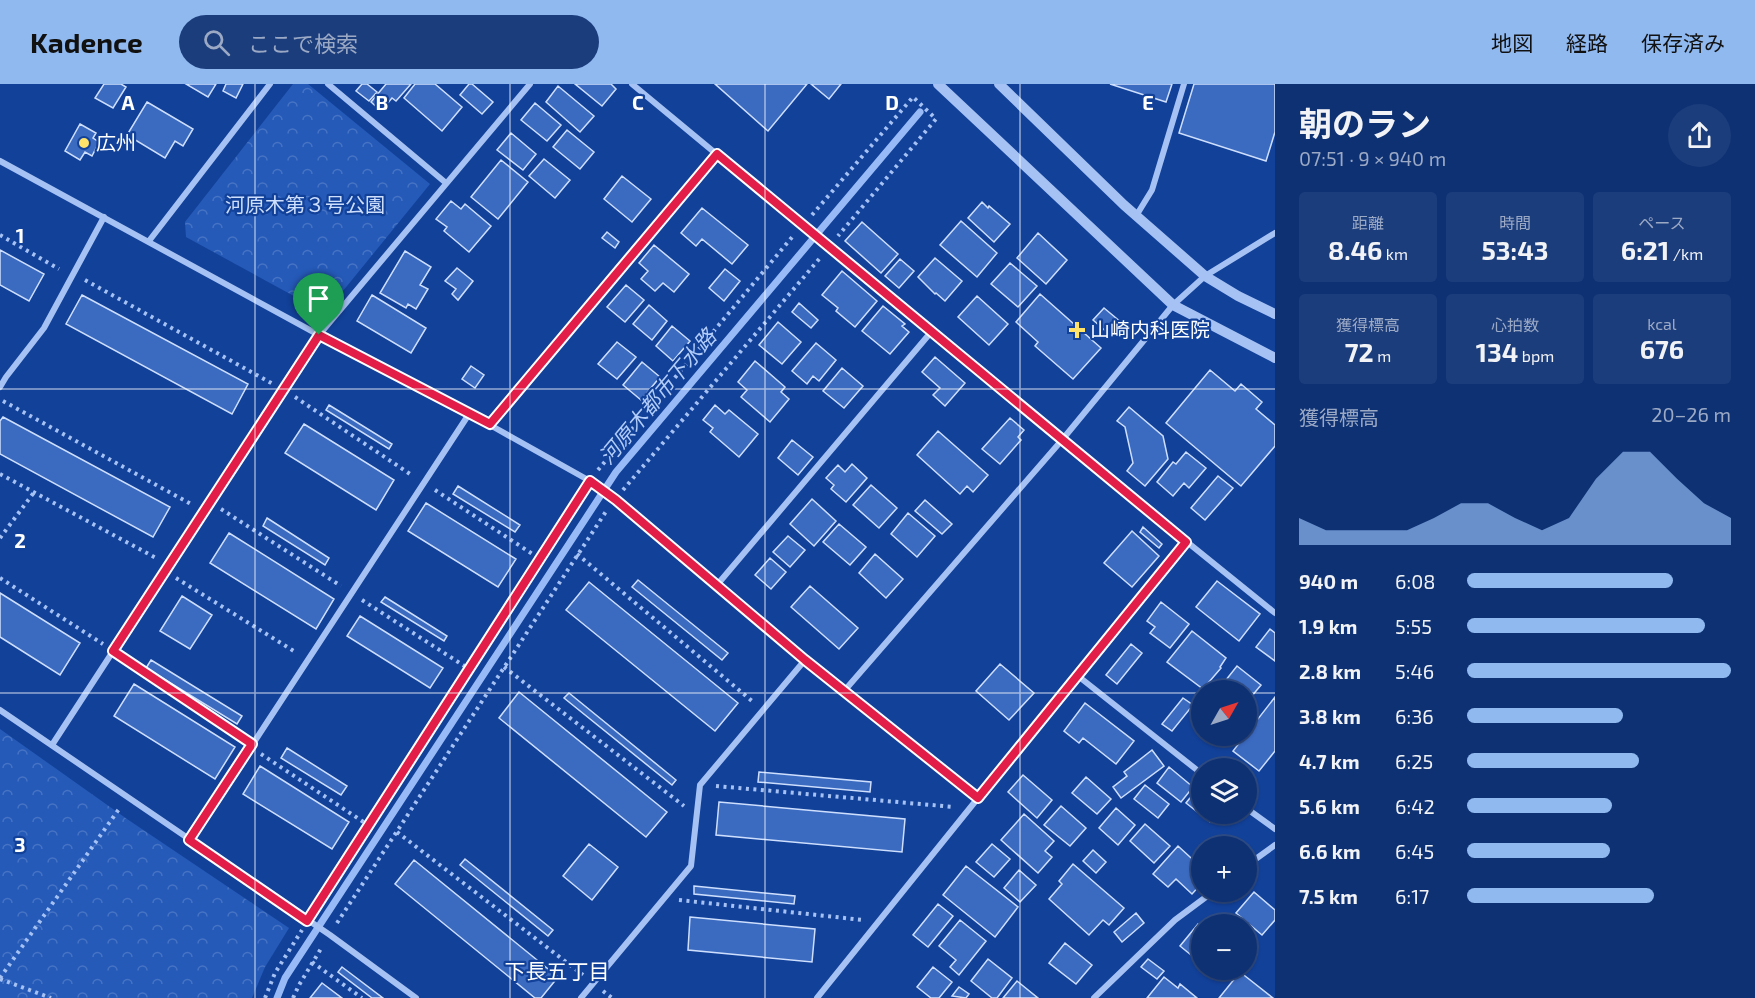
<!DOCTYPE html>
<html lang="ja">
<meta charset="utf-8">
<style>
body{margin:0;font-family:"Exo 2","Noto Sans JP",sans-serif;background:#1c3d7c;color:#f1f3f6;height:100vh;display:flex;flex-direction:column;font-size:22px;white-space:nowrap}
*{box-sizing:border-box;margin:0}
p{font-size:20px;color:#9ba9c5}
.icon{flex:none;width:33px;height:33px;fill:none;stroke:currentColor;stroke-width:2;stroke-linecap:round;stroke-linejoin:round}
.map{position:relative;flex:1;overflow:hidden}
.drawer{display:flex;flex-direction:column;background:#0e3174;width:480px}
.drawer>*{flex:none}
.needle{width:39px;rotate:51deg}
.controls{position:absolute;left:1191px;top:596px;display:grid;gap:12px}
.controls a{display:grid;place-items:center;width:66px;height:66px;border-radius:50%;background:#0e3174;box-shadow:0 2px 4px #0004,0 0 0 2px #2e4c86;font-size:30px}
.pin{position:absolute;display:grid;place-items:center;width:51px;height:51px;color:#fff;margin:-62px -26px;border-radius:50% 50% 50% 0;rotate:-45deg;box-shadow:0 0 6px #0007}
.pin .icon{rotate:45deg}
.round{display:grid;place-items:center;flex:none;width:63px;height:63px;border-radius:32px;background:#1c3d7c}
.summary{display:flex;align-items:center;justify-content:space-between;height:102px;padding:0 24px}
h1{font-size:33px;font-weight:700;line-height:45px}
.metrics{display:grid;grid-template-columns:repeat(3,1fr);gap:9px;height:102px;padding:6px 24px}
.metrics div{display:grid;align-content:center;border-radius:6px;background:#1c3d7c;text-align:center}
.metrics b{font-size:26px;font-weight:700}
.metrics small{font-size:16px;font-weight:400}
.metrics p{font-size:16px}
.chart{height:168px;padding:12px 24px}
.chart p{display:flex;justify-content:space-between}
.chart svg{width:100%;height:108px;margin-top:6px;fill:#90b9f0;opacity:.7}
ul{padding:0 24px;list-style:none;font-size:20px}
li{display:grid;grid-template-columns:96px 72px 1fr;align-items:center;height:45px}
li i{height:15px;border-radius:8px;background:#90b9f0}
header{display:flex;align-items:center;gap:36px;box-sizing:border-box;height:84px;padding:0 30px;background:#90b9f0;color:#111}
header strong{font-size:28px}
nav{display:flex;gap:33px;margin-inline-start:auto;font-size:21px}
.search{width:420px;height:54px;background:#1c3d7c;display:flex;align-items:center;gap:15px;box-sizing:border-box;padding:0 21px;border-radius:33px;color:#9ba9c5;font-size:22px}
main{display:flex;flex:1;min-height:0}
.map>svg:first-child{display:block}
</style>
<header>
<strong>Kadence</strong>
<div class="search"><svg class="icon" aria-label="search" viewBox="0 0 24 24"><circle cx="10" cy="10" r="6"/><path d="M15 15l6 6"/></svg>ここで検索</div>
<nav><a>地図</a><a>経路</a><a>保存済み</a></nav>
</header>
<main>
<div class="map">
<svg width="1275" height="914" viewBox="0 0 1275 914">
<defs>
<pattern id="forest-crowns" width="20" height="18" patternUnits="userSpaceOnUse" patternTransform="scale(1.5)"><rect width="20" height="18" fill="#255ab9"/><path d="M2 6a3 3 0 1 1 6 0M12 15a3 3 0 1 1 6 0" fill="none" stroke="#4673c4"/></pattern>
</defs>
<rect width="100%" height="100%" fill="#12419a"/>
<path fill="url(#forest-crowns)" d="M 293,0 L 308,0 L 430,100 L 325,229 L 186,153 L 185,138 Z
M 0,645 L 127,735 L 289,844 L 265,883 L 252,914 L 0,914 Z"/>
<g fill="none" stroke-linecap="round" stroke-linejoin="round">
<path stroke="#98bbf7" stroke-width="7" d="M 277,914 L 285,894 L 616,388 L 920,28"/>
</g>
<path fill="#3b6ac1" stroke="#cedffd" stroke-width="1.5" d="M 104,0 L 121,0 L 126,3 L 113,24 L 95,14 Z
M 186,0 L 216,0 L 208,13 Z
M 226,0 L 243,0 L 236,14 L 223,7 Z
M 362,0 L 367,0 L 377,8 L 369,17 L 356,7 Z
M 386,0 L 411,0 L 396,17 L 392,14 L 381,27 L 371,18 Z
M 415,0 L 435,0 L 462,23 L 442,47 L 404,14 Z
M 469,0 L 472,0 L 493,18 L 482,30 L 460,11 Z
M 575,0 L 611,0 L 616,5 L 602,22 Z
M 715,0 L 807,0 L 768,47 Z
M 811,0 L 841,0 L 829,15 Z
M 1110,0 L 1172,0 L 1166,18 Z
M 1194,0 L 1275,0 L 1275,48 L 1266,77 L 1179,49 Z
M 558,2 L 594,32 L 580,48 L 546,18 Z
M 147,18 L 193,45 L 183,62 L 175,57 L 165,74 L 127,51 Z
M 535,19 L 561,41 L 547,57 L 521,36 Z
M 80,40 L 96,49 L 93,54 L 99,58 L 92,72 L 85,68 L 80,76 L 65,67 Z
M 567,46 L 594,68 L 580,85 L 553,63 Z
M 511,49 L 536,70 L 523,86 L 497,66 Z
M 544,75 L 570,96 L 555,114 L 529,92 Z
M 501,76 L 528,98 L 498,135 L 471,113 Z
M 622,92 L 651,115 L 632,138 L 604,115 Z
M 451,117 L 461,125 L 465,120 L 491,142 L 469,168 L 444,147 L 447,143 L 436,135 Z
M 982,118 L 988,124 L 989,122 L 1010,140 L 994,158 L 968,134 Z
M 702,124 L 748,161 L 732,180 L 702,155 L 696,162 L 681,149 Z
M 961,137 L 997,169 L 977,193 L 940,161 Z
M 862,138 L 898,170 L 881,189 L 845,157 Z
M 607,148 L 619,158 L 615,164 L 602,154 Z
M 1038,149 L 1067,176 L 1046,200 L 1017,174 Z
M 654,161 L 689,190 L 674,208 L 663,199 L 655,207 L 641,195 L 648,187 L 639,179 Z
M 0,166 L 44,190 L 29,217 L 0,201 Z
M 405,167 L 431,183 L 420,201 L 428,205 L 416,225 L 408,220 L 406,224 L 380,209 Z
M 935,174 L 962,197 L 945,217 L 936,209 L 935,210 L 918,193 Z
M 900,175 L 914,187 L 899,204 L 885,192 Z
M 1010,179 L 1037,202 L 1018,223 L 991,200 Z
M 457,184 L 473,197 L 458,216 L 452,210 L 456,205 L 445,197 Z
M 725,185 L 740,197 L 724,217 L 709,204 Z
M 842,187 L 877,217 L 855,243 L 836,227 L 838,224 L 822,211 Z
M 626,201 L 644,216 L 625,238 L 607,223 Z
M 1040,210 L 1101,264 L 1073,295 L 1035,262 L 1038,258 L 1016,238 Z
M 82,211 L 248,300 L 232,330 L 66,240 Z
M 372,211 L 426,244 L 411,269 L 357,237 Z
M 977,212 L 1008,240 L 989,261 L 958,233 Z
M 799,219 L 818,236 L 811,244 L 792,228 Z
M 649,221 L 667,237 L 652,256 L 633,240 Z
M 883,222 L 905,240 L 902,242 L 909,248 L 890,270 L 862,247 Z
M 1104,224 L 1122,239 L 1110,251 L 1093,236 Z
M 778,238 L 801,258 L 782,280 L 759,261 Z
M 672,242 L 690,257 L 673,277 L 656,262 Z
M 617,258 L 636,273 L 617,295 L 598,280 Z
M 816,259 L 836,276 L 819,297 L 813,292 L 807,300 L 792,287 Z
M 935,273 L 965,299 L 945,322 L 933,311 L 940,304 L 922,288 Z
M 755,277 L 785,303 L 781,308 L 789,315 L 770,338 L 741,313 L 747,306 L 738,298 Z
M 642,278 L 660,293 L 641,316 L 623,301 Z
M 471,282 L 484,291 L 475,304 L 462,295 Z
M 842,284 L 863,302 L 844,324 L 823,307 Z
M 1210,286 L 1235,307 L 1241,300 L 1262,318 L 1256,325 L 1275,341 L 1275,362 L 1241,402 L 1166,339 Z
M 329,321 L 392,360 L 389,365 L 326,326 Z
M 715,321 L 725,330 L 729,326 L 758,350 L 739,373 L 710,348 L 713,344 L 703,336 Z
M 1129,323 L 1163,352 L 1168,375 L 1145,402 L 1127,387 L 1133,379 L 1125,343 L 1117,337 Z
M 3,333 L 170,423 L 153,453 L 0,370 L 0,337 Z
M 1010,334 L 1024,346 L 1018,353 L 1021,356 L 1000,380 L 982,365 Z
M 304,340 L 394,396 L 376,426 L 285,369 Z
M 938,347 L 988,391 L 973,408 L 967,402 L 960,410 L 917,371 Z
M 792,356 L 813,373 L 798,391 L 778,374 Z
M 1186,368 L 1206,384 L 1189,404 L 1184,399 L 1173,412 L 1157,398 L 1173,378 L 1176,380 Z
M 852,380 L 867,394 L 846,418 L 831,405 L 834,401 L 826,394 L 838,381 L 845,388 Z
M 1218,392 L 1233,404 L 1205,436 L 1191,424 Z
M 871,401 L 897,424 L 879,444 L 853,421 Z
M 458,402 L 520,441 L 515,448 L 453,410 Z
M 812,415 L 836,437 L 814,462 L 790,440 Z
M 925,416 L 952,440 L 942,450 L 915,427 Z
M 426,419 L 516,475 L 498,503 L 408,447 Z
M 908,429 L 935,452 L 917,473 L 891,450 Z
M 267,434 L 329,474 L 325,481 L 263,442 Z
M 839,440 L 866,463 L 850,481 L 823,458 Z
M 1143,443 L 1162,460 L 1159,464 L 1140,448 Z
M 1132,447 L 1159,472 L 1132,503 L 1104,479 Z
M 229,449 L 334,515 L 316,545 L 210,479 Z
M 788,452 L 805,466 L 790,483 L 773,468 Z
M 875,470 L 903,495 L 886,514 L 859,489 Z
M 770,474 L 786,488 L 771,505 L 755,491 Z
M 638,496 L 728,569 L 722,576 L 632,503 Z
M 1217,497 L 1260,530 L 1239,557 L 1196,523 Z
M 589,498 L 738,619 L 715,647 L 566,526 Z
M 810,502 L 858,544 L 839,565 L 791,523 Z
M 0,509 L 80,559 L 60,591 L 0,553 Z
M 182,512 L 212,531 L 190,565 L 160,547 Z
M 385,513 L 447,552 L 444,557 L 381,518 Z
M 1161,518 L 1189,540 L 1170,564 L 1150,549 L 1155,543 L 1147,537 Z
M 360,532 L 443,584 L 430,604 L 347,552 Z
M 1270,545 L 1275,549 L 1275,577 L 1256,563 Z
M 1192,547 L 1226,574 L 1220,583 L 1221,584 L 1203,605 L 1167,578 Z
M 1131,560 L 1142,569 L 1117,600 L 1106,591 Z
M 151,576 L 242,632 L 237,640 L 146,584 Z
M 1000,580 L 1034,609 L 1009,636 L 976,607 Z
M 1237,582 L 1261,601 L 1246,619 L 1246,606 L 1218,606 Z
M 134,600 L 235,663 L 215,695 L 114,632 Z
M 519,608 L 667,728 L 646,753 L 499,634 Z
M 569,609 L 676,696 L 672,701 L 564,614 Z
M 1275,613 L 1275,667 L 1259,687 L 1233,667 Z
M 1183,614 L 1193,621 L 1172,647 L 1162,640 Z
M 1085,619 L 1134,657 L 1116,680 L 1083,654 L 1079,659 L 1064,647 Z
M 287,664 L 347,702 L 341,711 L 281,674 Z
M 1152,666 L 1164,682 L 1121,714 L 1113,703 L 1127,692 L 1124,688 Z
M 260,682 L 349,738 L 332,765 L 243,710 Z
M 1169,683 L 1193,703 L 1181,718 L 1157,699 Z
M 759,688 L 871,698 L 870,708 L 758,698 Z
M 1023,691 L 1052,716 L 1037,734 L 1008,708 Z
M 1086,693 L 1111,715 L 1097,730 L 1072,709 Z
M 1145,701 L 1169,720 L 1158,734 L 1134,715 Z
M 1198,704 L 1202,707 L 1202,729 L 1217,729 L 1210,738 L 1186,719 Z
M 719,718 L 905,735 L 902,768 L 716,751 Z
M 1061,722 L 1086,744 L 1070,762 L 1044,741 Z
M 1116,724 L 1135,741 L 1118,761 L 1099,744 Z
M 1024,730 L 1054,757 L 1045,767 L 1052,773 L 1038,789 L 1001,756 Z
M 1145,740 L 1170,762 L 1154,779 L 1130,757 Z
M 589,760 L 618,783 L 592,816 L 563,792 Z
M 992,760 L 1010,775 L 994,793 L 976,778 Z
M 1178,762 L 1202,784 L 1202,799 L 1192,810 L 1176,795 L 1168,803 L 1153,790 Z
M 1093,766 L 1106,778 L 1096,789 L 1083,777 Z
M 465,775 L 553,846 L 548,852 L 460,781 Z
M 414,776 L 558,893 L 541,914 L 535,914 L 395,800 Z
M 1073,780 L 1124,824 L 1109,841 L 1103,836 L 1089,851 L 1049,815 L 1062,800 L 1059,797 Z
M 966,782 L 1018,823 L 995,853 L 943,811 Z
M 1019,786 L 1036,801 L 1020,818 L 1004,804 Z
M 694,802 L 795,812 L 794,820 L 694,810 Z
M 1254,808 L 1275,826 L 1275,836 L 1262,851 L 1236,829 Z
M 938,820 L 953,832 L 928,863 L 913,851 Z
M 1136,829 L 1144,839 L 1122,858 L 1114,848 Z
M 690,833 L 815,845 L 812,878 L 688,866 Z
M 960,836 L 986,857 L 959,891 L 950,883 L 956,876 L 939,862 Z
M 1198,840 L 1202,843 L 1202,868 L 1196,875 L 1180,862 Z
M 1065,859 L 1092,881 L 1076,900 L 1049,879 Z
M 988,875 L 1012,894 L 997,914 L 992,914 L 971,897 Z
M 1148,875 L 1164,887 L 1157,895 L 1141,883 Z
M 342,883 L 383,914 L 372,914 L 338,888 Z
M 933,883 L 952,898 L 939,914 L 931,914 L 917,903 Z
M 1214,885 L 1236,885 L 1227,895 Z
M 1240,888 L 1273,914 L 1219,914 Z
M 1164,893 L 1178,904 L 1180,900 L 1197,914 L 1147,914 Z
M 1017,897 L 1038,914 L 1003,914 Z
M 322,899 L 342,914 L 310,914 Z
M 959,903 L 969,910 L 966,914 L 952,912 Z"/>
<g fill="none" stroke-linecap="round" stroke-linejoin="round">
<path stroke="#a6c2f4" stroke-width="4" stroke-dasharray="3 4.5" stroke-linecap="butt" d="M 812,131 L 913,13 L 936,35 L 838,152
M 0,151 L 59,185
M 85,196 L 273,300
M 295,313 L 413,392
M 3,317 L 191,420
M 598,386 L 793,152
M 0,390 L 158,475
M 435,406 L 540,475
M 623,406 L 820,174
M 221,425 L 341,502
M 0,454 L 35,407
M 577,470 L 752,617
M 0,494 L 103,560
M 176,494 L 297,569
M 362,516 L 469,585
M 123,575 L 242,653
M 504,583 L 684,722
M 261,670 L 368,741
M 716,702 L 954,723
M 397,748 L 583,891
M 679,816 L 863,836
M 315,824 L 582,409
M 337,839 L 607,426
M 312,878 L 362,914
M 0,894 L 119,725
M 0,895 L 51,914
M 603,907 L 612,914
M 265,914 L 275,889 L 302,846
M 293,914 L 299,901 L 322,863"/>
<path stroke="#a6c2f4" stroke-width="6" d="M 328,0 L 446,99
M 632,0 L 1072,365 L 1275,529
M 0,77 L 319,251 L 490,341 L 590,397 L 616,416 L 805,576 L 978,714 L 817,914
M 1136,132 L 1152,106 L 1184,0
M 149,157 L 270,0
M 0,303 L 6,293 L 44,244 L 104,133
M 490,341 L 717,70
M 717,501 L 932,247
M 1078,592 L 1202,690
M 845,606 L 1062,356 L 1173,221 L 1205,192 L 1275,149
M 0,626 L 330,851 L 416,914
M 52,661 L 319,251 L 530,0
M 978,714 L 1186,458
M 1246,724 L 1275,745
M 190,756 L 469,330
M 1246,782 L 1275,761
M 581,914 L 691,782 L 700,701 L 805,576
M 1094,914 L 1175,836 L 1214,807"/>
<path stroke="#a6c2f4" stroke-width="10" d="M 938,0 L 1173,221 L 1275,274
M 999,0 L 1124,121 L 1205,192 L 1238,212 L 1275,230"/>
</g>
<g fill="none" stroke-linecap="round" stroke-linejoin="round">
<g stroke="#fff" stroke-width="12">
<path id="route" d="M 717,70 L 1186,458 L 978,714 L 805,576 L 616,416 L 590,397 L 307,837 L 189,756 L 252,660 L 113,567 L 319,251 L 490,340 Z"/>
</g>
<use href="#route" stroke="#e11d48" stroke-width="8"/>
</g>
<path fill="none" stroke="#fff" stroke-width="1.5" stroke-opacity="0.55" d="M 255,0 L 255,914M 510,0 L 510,914M 765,0 L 765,914M 1020,0 L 1020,914M 0,305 L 1275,305M 0,609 L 1202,609M 1246,609 L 1275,609"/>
<g fill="#ffe269" stroke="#12419a" stroke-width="2">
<circle cx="84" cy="59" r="6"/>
<path d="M1074 237h6v6h6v6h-6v6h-6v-6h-6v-6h6z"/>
</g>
<g text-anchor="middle" stroke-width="4.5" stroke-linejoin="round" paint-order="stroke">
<g font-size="20" fill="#fff" stroke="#12419a" text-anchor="start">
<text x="96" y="66">広州</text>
<text x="1090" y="253">山崎内科医院</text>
</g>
<g font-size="20" fill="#cedffd" stroke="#12419a">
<text x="305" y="128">河原木第３号公園</text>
</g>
<g font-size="21" font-style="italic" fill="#b2cdfa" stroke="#12419a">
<text transform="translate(658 313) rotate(-50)" y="7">河原木都市下水路</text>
</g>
<g font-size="21" fill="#fff" stroke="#12419a">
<text x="557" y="895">下長五丁目</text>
</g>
</g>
<g font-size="20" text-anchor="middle" font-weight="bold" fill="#fff" stroke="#12419a" stroke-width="4.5" stroke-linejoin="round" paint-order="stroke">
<text x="128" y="26">A</text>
<text x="382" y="26">B</text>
<text x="638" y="26">C</text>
<text x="892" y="26">D</text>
<text x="1148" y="26">E</text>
<text x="20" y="159">1</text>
<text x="20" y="464">2</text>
<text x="20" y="768">3</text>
</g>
</svg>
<div class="controls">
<a><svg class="needle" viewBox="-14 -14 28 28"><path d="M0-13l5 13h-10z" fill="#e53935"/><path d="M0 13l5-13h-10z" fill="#9ba9c5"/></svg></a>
<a><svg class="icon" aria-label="layers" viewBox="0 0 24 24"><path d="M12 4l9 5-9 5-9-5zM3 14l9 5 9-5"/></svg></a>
<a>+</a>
<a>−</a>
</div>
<div class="pin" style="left:319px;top:251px;background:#1e9e55"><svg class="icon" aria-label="arrive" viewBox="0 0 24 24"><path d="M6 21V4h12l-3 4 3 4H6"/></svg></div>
</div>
<section class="drawer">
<div class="summary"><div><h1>朝のラン</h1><p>07:51 · 9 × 940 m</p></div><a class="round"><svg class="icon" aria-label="share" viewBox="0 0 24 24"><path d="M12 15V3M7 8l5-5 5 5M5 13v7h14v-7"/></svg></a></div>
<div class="metrics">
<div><p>距離</p><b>8.46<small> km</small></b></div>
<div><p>時間</p><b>53:43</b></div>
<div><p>ペース</p><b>6:21<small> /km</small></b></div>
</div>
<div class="metrics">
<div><p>獲得標高</p><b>72<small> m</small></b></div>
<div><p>心拍数</p><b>134<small> bpm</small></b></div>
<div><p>kcal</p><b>676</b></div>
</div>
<div class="chart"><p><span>獲得標高</span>20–26 m</p>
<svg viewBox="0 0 160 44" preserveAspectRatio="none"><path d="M0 44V33L10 38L20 38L30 38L40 38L50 33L60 27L70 27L80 33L90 38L100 33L110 17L120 6L130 6L140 17L150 27L160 33V44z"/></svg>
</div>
<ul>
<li><b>940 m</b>6:08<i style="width:78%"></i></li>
<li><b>1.9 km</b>5:55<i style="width:90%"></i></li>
<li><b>2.8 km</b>5:46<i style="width:100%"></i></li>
<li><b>3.8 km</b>6:36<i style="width:59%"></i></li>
<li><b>4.7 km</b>6:25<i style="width:65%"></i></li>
<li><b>5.6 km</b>6:42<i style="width:55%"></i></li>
<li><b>6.6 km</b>6:45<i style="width:54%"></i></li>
<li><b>7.5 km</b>6:17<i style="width:71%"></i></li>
</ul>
</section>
</main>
